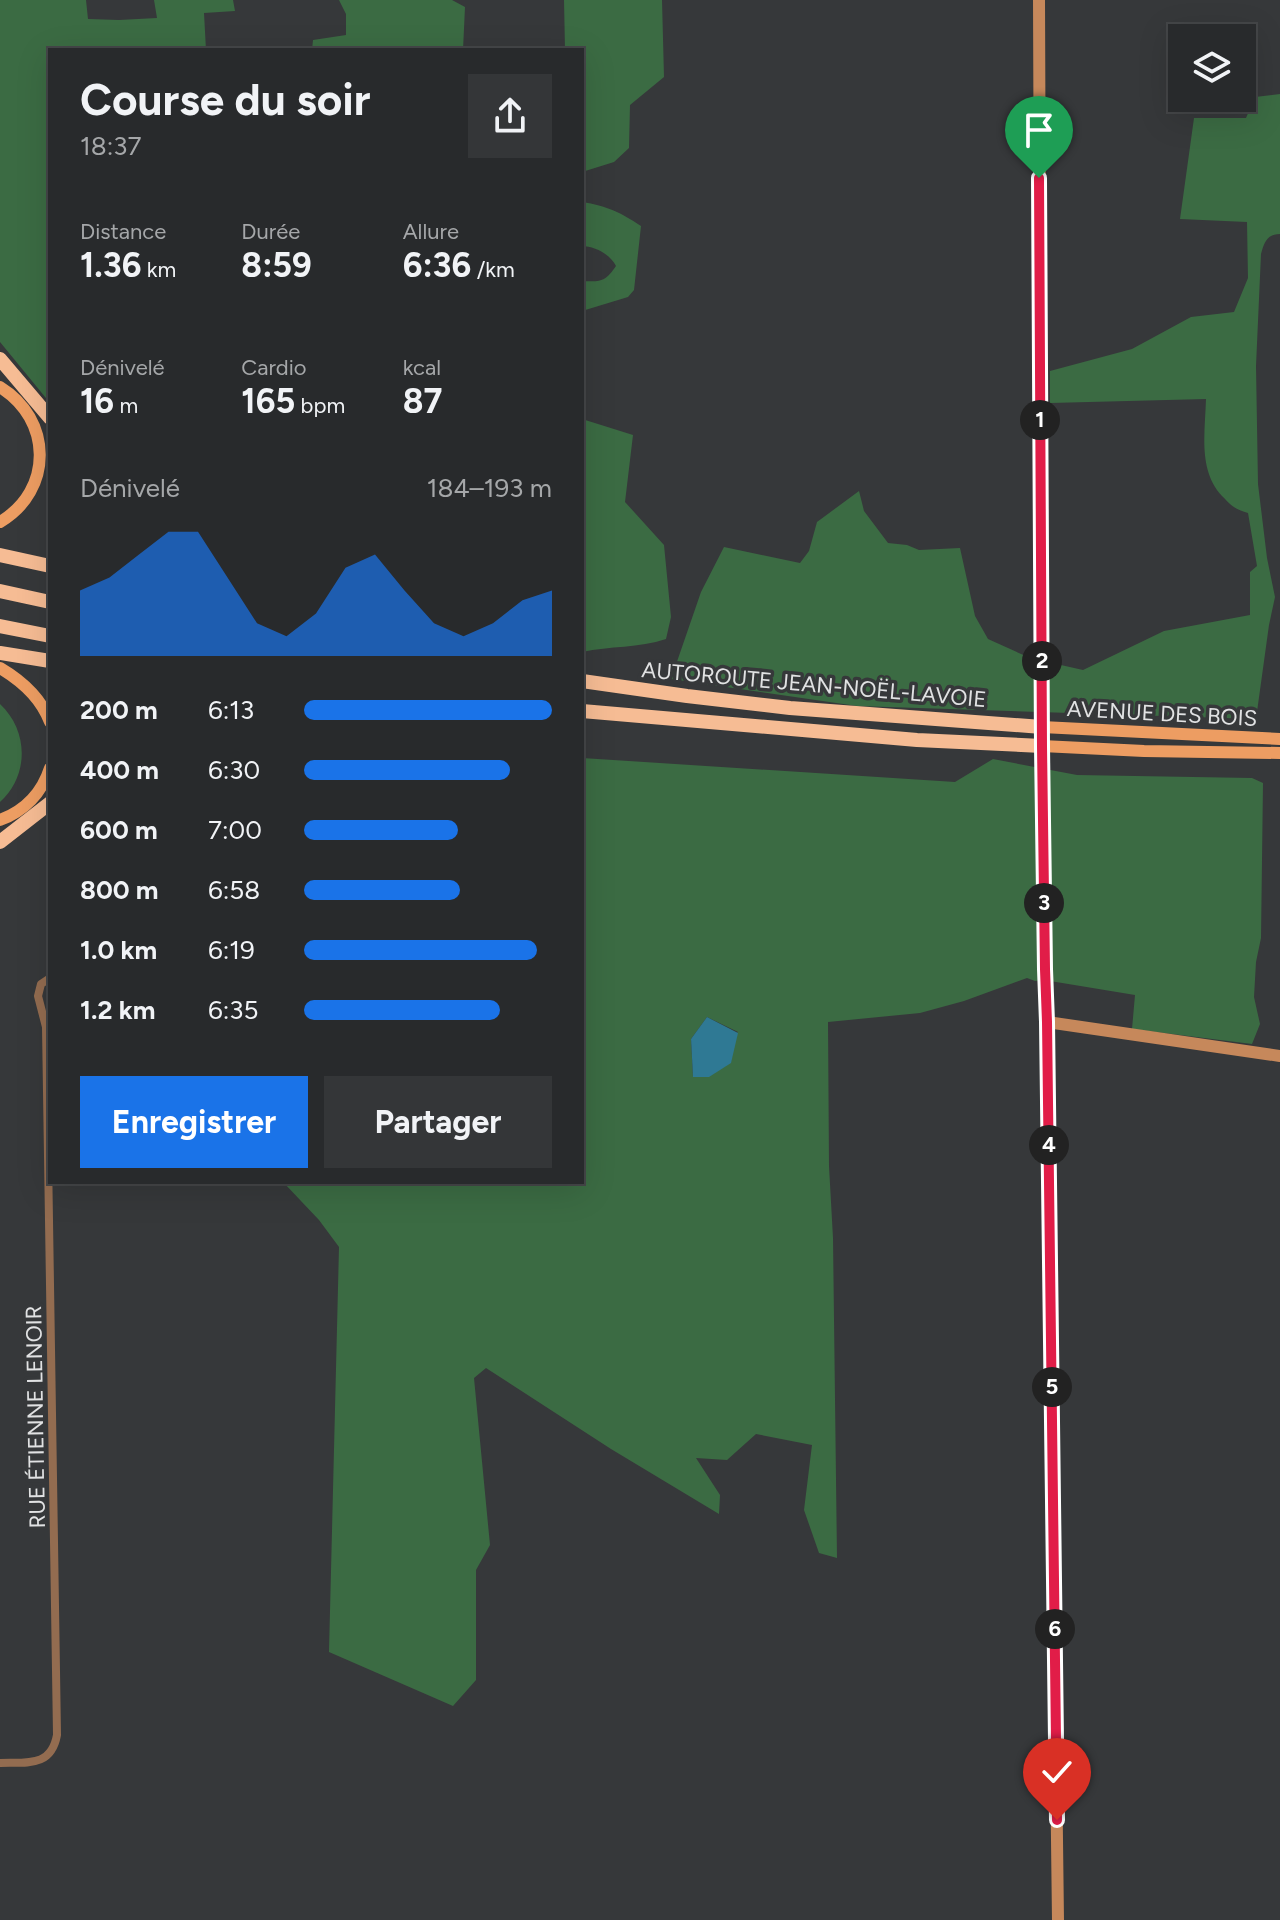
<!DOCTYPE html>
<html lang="fr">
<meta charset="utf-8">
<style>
body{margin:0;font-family:Figtree,sans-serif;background:#343638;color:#f1f3f6;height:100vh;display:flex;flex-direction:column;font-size:30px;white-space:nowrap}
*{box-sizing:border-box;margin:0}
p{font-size:26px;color:#a5a7a9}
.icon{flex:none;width:44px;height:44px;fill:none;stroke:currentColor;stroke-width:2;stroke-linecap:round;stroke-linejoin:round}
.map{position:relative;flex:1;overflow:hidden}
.panel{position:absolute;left:48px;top:48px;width:536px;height:1136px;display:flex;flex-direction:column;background:#282a2c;border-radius:0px;box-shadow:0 8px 32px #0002,0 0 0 2px #444648}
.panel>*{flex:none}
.controls{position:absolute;left:1168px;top:24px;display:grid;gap:16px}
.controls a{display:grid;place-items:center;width:88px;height:88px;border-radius:0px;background:#282a2c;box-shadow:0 8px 32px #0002,0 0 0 2px #444648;font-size:40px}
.pin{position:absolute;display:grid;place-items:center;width:68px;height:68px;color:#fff;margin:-82px -34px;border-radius:50% 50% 50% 0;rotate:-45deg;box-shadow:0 0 8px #0007}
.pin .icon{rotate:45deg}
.km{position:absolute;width:40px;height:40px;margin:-20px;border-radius:50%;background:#222;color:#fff;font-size:22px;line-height:40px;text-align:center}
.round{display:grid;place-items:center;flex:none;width:84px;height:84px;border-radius:0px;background:#343638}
.summary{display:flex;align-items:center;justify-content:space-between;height:136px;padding:0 32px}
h1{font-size:44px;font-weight:700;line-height:60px}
.figures{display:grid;grid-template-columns:repeat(3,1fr);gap:12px;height:136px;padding:8px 32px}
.figures div{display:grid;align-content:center}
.figures b{font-size:34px;font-weight:700}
.figures small{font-size:22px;font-weight:400}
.figures p{font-size:22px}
.chart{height:224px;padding:16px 32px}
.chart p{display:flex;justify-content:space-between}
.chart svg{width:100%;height:144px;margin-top:8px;fill:#1a73e8;opacity:.7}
.primary-button{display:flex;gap:16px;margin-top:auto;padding:16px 32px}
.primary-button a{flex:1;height:92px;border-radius:0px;background:#1a73e8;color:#fff;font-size:32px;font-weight:700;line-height:92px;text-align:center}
.primary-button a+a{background:#343638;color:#f1f3f6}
ul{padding:0 32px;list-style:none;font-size:26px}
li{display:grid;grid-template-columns:128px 96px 1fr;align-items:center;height:60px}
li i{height:20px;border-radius:10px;background:#1a73e8}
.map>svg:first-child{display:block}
</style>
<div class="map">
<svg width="1280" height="1920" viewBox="0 0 1280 1920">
<rect width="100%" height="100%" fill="#36383a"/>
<path fill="#3b6b43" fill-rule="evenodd" d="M 0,0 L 86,0 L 88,19 L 119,20 L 157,18 L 154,0 L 233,0 L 235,11 L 204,13 L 206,50 L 50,50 L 50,403 L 0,342 Z
M 339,0 L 452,0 L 465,7 L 463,50 L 312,50 L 313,40 L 346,35 L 346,14 Z
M 564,0 L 662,0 L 664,77 L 630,105 L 629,148 L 614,162 L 582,172 L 582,50 L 565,50 Z
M 1280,94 L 1280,234 C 1267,234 1264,243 1261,254 L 1256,366 L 1258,484 L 1267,558 L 1275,597 L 1269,625 L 1256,719 L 857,706 L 671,679 L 701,592 L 724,547 L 800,563 L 809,551 L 817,522 L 859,491 L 864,511 L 888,543 L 907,545 L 919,550 L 960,548 L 975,616 L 988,639 L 1030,658 L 1083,670 L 1164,631 L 1250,615 L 1250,572 L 1257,566 L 1248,513 C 1234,509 1232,506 1222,496 C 1198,470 1205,433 1206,399 L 1050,403 L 1050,371 L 1132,349 L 1191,317 L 1234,312 L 1248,278 L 1247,222 L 1180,219 L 1194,118 L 1246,118 L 1255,97 Z
M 582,202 C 607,206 620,212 641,226 L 634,290 L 628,297 L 582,311 L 582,281 C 601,282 605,282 616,266 C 610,254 594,246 582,246 Z
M 582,419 L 633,435 L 625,502 L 664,545 L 671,617 L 666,639 C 639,648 610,646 582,652 Z
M 0,704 C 29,731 29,776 0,802 Z
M 582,758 L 955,782 L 993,759 L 1077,775 L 1252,778 L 1263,783 L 1261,938 L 1256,962 L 1254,997 L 1260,1024 L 1252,1044 L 1132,1029 L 1135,995 L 1044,980 L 1035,981 L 1027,978 L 964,1001 L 920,1013 L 828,1022 L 829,1166 L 833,1238 L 837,1558 L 819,1553 L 804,1510 L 812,1445 L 756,1434 L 727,1460 L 696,1458 L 720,1495 L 719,1514 L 611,1449 L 486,1368 L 474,1378 L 490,1545 L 476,1570 L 476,1680 L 453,1706 L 329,1652 L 339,1247 L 319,1220 L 283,1182 L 582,1182 ZM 707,1017 L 738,1032 L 693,1077 L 691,1039 Z"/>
<path fill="#2f7994" d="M 707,1017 L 738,1033 L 731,1063 L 709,1077 L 693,1077 L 691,1039 Z"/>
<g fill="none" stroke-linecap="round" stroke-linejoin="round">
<path stroke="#936c50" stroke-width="8" d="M 0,1763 C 26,1762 51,1768 57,1735 L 46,1027 L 38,996 L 41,984 L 50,978"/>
<path stroke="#c6885b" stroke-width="12" d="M 1039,0 L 1042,746 L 1045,969 L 1047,1034 L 1058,1920
M 1047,1022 L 1280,1056"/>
<path stroke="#ed9d62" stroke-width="12" d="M 0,387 C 52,419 54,490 0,522
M 0,668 C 22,681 41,698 50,722
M 1042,727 L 1280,739
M 1042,746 L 1144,751 L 1280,753
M 0,820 C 24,811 42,793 50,768"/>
<path stroke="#f6bc94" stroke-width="14" d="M 0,359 L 50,418
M 0,555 L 50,566
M 0,591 L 50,602
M 0,626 L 50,636
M 0,653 L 50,661
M 582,681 L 687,696 L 790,708 L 1042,727
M 582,711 L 917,740 L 1042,746
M 0,842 L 50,803"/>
</g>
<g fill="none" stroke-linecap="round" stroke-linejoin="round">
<g stroke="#fff" stroke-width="16">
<path id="route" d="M 1039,178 L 1042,746 L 1045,969 L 1047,1022 L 1057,1820"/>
</g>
<use href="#route" stroke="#e11d48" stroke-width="10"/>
</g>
<g text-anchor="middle" stroke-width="7" stroke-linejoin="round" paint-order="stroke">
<g font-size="22" fill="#e1e2e3" stroke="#36383a">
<text transform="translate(814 684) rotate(5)" y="8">AUTOROUTE JEAN-NOËL-LAVOIE</text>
<text transform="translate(1162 713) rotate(3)" y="8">AVENUE DES BOIS</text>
<text transform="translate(35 1417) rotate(-91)" y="8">RUE ÉTIENNE LENOIR</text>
</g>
</g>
</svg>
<div class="controls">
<a><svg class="icon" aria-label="layers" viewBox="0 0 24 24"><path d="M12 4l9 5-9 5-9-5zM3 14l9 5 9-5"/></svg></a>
</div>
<div class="pin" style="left:1039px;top:178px;background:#1e9e55"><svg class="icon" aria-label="arrive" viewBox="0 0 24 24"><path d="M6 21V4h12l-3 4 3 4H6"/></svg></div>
<div class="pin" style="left:1057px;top:1820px;background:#d93025"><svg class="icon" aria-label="check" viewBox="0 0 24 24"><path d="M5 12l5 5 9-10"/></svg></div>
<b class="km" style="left:1040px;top:420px">1</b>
<b class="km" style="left:1042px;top:661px">2</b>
<b class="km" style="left:1044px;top:903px">3</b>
<b class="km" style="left:1049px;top:1145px">4</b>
<b class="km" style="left:1052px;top:1387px">5</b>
<b class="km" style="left:1055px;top:1629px">6</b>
<section class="panel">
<div class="summary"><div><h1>Course du soir</h1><p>18:37</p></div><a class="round"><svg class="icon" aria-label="share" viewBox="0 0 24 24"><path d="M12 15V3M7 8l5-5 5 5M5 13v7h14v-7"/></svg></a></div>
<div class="figures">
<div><p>Distance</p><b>1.36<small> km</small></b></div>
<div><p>Durée</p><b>8:59</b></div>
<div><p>Allure</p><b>6:36<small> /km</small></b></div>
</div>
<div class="figures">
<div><p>Dénivelé</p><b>16<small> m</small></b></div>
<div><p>Cardio</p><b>165<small> bpm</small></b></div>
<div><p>kcal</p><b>87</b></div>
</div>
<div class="chart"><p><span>Dénivelé</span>184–193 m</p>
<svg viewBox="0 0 160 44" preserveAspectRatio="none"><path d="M0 44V24L10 20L20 13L30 6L40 6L50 20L60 34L70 38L80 31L90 17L100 13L110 24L120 34L130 38L140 34L150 27L160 24V44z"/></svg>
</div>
<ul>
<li><b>200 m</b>6:13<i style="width:100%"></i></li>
<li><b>400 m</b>6:30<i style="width:83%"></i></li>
<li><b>600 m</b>7:00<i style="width:62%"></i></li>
<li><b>800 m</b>6:58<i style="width:63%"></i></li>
<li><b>1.0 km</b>6:19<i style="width:94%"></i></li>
<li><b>1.2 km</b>6:35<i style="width:79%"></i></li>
</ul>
<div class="primary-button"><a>Enregistrer</a><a>Partager</a></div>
</section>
</div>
